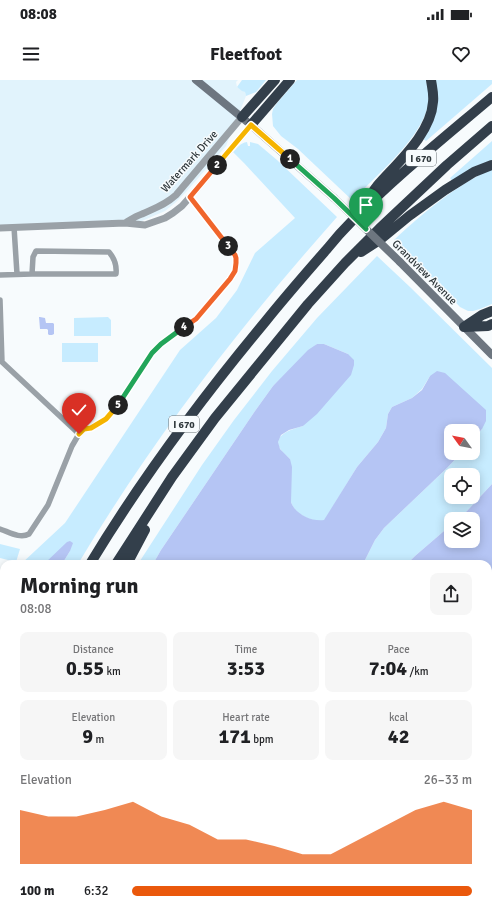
<!DOCTYPE html>
<meta charset="utf-8">
<style>
body{margin:0;font-family:Signika,sans-serif;background:#f6f6f6;color:#202124;height:100vh;display:flex;flex-direction:column;font-size:15px;white-space:nowrap}
*{box-sizing:border-box;margin:0}
p{font-size:13px;color:#757577}
.icon{flex:none;width:22px;height:22px;fill:none;stroke:currentColor;stroke-width:2;stroke-linecap:round;stroke-linejoin:round}
.map{position:relative;flex:1;overflow:hidden}
.details{position:absolute;left:0px;top:480px;width:492px;height:354px;display:flex;flex-direction:column;background:#fff;border-radius:12px 12px 0 0;box-shadow:0 2px 10px #0003}
.details>*{flex:none}
.needle{width:26px;rotate:303deg}
.buttons{position:absolute;left:444px;top:344px;display:grid;gap:8px}
.buttons a{display:grid;place-items:center;width:36px;height:36px;border-radius:8px;background:#fff;box-shadow:0 2px 10px #0003;font-size:20px}
.pin{position:absolute;display:grid;place-items:center;width:34px;height:34px;color:#fff;margin:-41px -17px;border-radius:50% 50% 50% 0;rotate:-45deg;box-shadow:0 0 4px #0007}
.pin .icon{rotate:45deg}
.km{position:absolute;width:20px;height:20px;margin:-10px;border-radius:50%;background:#222;color:#fff;font-size:11px;line-height:20px;text-align:center}
.round{display:grid;place-items:center;flex:none;width:42px;height:42px;border-radius:8px;background:#f6f6f6}
.head{display:flex;align-items:center;justify-content:space-between;height:68px;padding:0 20px}
h1{font-size:22px;font-weight:800;line-height:30px}
.figures{display:grid;grid-template-columns:repeat(3,1fr);gap:6px;height:68px;padding:4px 20px}
.figures div{display:grid;align-content:center;border-radius:8px;background:#f6f6f6;text-align:center}
.figures b{font-size:20px;font-weight:800}
.figures small{font-size:11px;font-weight:400}
.figures p{font-size:11px}
.chart{height:112px;padding:8px 20px}
.chart p{display:flex;justify-content:space-between}
.chart svg{width:100%;height:72px;margin-top:4px;fill:#ea580c;opacity:.7}
ul{padding:0 20px;list-style:none;font-size:13px}
li{display:grid;grid-template-columns:64px 48px 1fr;align-items:center;height:30px}
li i{height:10px;border-radius:5px;background:#ea580c}
.status{display:flex;justify-content:space-between;align-items:center;height:28px;padding:0 20px;background:#fff;direction:ltr}
.status svg{height:11px;fill:currentColor}
header{display:flex;justify-content:space-between;align-items:center;height:52px;padding:0 20px;background:#fff;font-size:18px;font-weight:800}
.map>svg:first-child{display:block}
</style>
<div class="status"><b>08:08</b><svg viewBox="0 0 49 12"><path d="M0 12V9h3v3zM5 12V6h3v6zM10 12V3h3v9zM15 12V0h3v12zM26 1h20v11H26zM47 4h2v5h-2z"/></svg></div>
<header><svg class="icon" aria-label="menu" viewBox="0 0 24 24"><path d="M4 6h16M4 12h16M4 18h16"/></svg>Fleetfoot<svg class="icon" aria-label="heart" viewBox="0 0 24 24"><path d="M12 20l-8-8c-3-5 5-10 8-4 3-6 11-1 8 4z"/></svg></header>
<div class="map">
<svg width="492" height="834" viewBox="0 0 492 834">
<rect width="100%" height="100%" fill="#f7fbfd"/>
<path fill="#e1f3fc" d="M 0,0 L 238,0 L 236,2 L 237,7 L 245,12 L 246,16 L 226,66 L 186,112 L 175,123 L 165,131 L 142,141 L 0,148 Z
M 488,611 L 492,613 L 492,834 L 363,834 L 361,830 L 488,830 Z
M 213,830 L 353,830 L 354,834 L 208,834 Z"/>
<path fill="#c7ecff" fill-rule="evenodd" d="M 242,0 L 266,0 L 256,12 L 246,16 L 245,12 L 242,11 L 237,7 Z
M 297,0 L 426,0 C 427,5 429,10 429,15 C 430,53 376,94 353,121 L 298,69 L 281,56 L 273,46 L 272,34 L 273,29 L 277,23 Z
M 435,0 L 492,0 L 492,4 L 426,61 L 423,59 Z
M 492,61 L 492,80 L 472,88 L 452,101 L 450,98 Z
M 247,62 L 248,66 L 250,66 L 250,62 L 258,64 L 277,80 L 337,137 C 241,245 152,360 78,484 L 62,484 L 70,471 L 45,482 L 44,484 L 21,484 L 65,443 L 180,270 L 216,238 L 237,210 L 255,173 L 295,138 L 244,83 L 233,72 C 237,68 240,63 247,62 Z
M 492,89 L 492,224 L 480,229 L 473,231 L 468,231 L 460,227 L 415,180 L 394,160 C 422,134 457,104 492,89 Z
M 377,176 L 410,207 L 492,288 L 492,404 L 467,431 L 458,439 L 451,439 L 451,445 L 415,476 L 407,484 L 363,484 L 375,460 L 384,448 L 447,388 L 461,373 L 473,373 L 473,359 L 482,349 L 430,296 L 422,309 L 412,318 L 392,327 L 388,334 L 386,348 L 378,362 L 357,387 L 324,441 C 312,442 295,435 291,422 L 290,379 C 287,376 283,373 281,370 C 270,355 293,349 303,346 L 348,274 L 324,264 L 317,264 L 273,306 L 255,331 L 161,470 L 153,484 L 138,484 L 202,385 L 234,340 L 272,291 L 317,238 ZM 451,395 L 473,395 L 473,417 L 451,417 Z
M 108,237 L 111,240 L 111,256 L 74,256 L 74,238 Z
M 62,263 L 98,263 L 98,282 L 62,282 Z
M 0,464 L 20,469 L 16,482 L 0,478 Z
M 492,563 L 492,573 L 490,579 L 492,580 L 492,613 L 488,611 L 488,567 Z
M 4,721 L 4,774 L 0,783 L 0,731 Z"/>
<path fill="#b5c5f4" d="M 39,237 L 40,237 L 45,238 L 46,243 L 53,243 L 54,244 L 54,254 L 52,255 L 49,255 L 48,254 L 48,250 L 47,249 L 40,249 Z
M 317,264 L 324,264 L 348,274 L 354,280 L 354,285 L 351,295 L 317,334 L 303,346 L 289,350 L 281,355 L 278,362 L 280,369 L 290,379 L 292,387 L 291,422 C 295,434 312,442 324,440 L 357,387 L 378,362 L 386,348 L 388,334 L 392,327 L 412,318 L 422,310 L 430,296 L 437,291 L 445,293 L 486,330 L 486,341 L 482,349 L 473,359 L 473,351 L 451,351 L 451,373 L 461,373 L 447,388 L 384,448 L 375,460 L 363,484 L 153,484 L 161,470 L 255,331 L 273,306 L 308,270 Z
M 492,404 L 492,514 L 488,523 L 488,484 L 407,484 L 415,476 L 451,445 L 451,461 L 473,461 L 473,439 L 458,439 L 467,431 Z
M 70,461 L 73,463 L 70,471 L 62,484 L 44,484 L 67,462 Z
M 4,530 L 4,579 L 0,586 L 0,531 Z
M 48,830 L 154,830 L 149,834 L 42,834 Z"/>
<g fill="none" stroke-linecap="round" stroke-linejoin="round">
<path stroke="#b5c5f4" stroke-width="2" d="M 488,600 L 492,602"/>
<path stroke="#9aa1a7" stroke-width="5.5" d="M 14,147 L 17,194
M 0,195 L 32,194 L 116,194 C 117,185 115,179 109,172 L 36,171 L 33,177 L 32,194
M 0,220 L 2,282
M 2,282 L 79,354
M 0,449 C 9,452 20,459 29,454 L 48,425 L 72,366 L 79,354 L 84,349 L 91,348 L 106,339 L 117,327 L 152,273 L 161,263 L 196,239 L 230,199 L 235,191 L 236,183 L 235,175 L 190,117"/>
<path stroke="#9aa1a7" stroke-width="7" d="M 125,143 C 130,140 136,136 142,134 C 155,128 165,125 176,115 L 242,37
M 0,148 L 125,143 L 145,145 L 165,138 L 173,133 L 182,126 L 190,117 L 251,45"/>
<path stroke="#6d7680" stroke-width="8" d="M 196,0 L 251,45 L 334,118
M 400,182 L 492,275"/>
<path stroke="#333f4b" stroke-width="10" d="M 242,37 L 275,0
M 251,45 L 290,0
M 366,121 C 370,116 373,111 377,106 C 397,83 431,54 433,22 C 434,14 432,7 431,0
M 361,172 L 381,159 L 409,136 L 445,110 L 474,92 L 492,85
M 464,247 L 482,235 L 492,231
M 464,247 L 488,246 L 492,244
M 90,484 C 142,398 201,319 265,242 C 285,217 306,193 327,169 C 335,159 343,150 352,141 C 395,97 445,57 492,17
M 116,484 L 172,397 L 215,338 L 308,224 L 345,183 L 379,149 L 447,85 L 492,46
M 127,484 L 145,450
M 0,634 L 4,627
M 0,662 L 4,653
M 0,708 L 4,699
M 0,795 L 4,786"/>
<g stroke="#909699" stroke-width="3.5">
<path id="rail" d="M 488,557 L 492,553
M 172,834 L 177,830"/>
</g>
<use href="#rail" stroke="#f7fbfd" stroke-width="2" stroke-dasharray="6" stroke-linecap="butt"/>
<path stroke="#6d7680" stroke-width="8" d="M 334,118 L 400,182"/>
</g>
<g fill="none" stroke-linecap="round" stroke-linejoin="round">
<g stroke="#fff" stroke-width="8">
<path id="split-1" d="M 290,79 L 334,118 L 366,149"/>
</g>
<g stroke="#fff" stroke-width="8">
<path id="split-2" d="M 217,85 L 251,45 L 290,79"/>
</g>
<g stroke="#fff" stroke-width="8">
<path id="split-3" d="M 217,85 L 190,117 L 228,166"/>
</g>
<g stroke="#fff" stroke-width="8">
<path id="split-4" d="M 184,247 L 196,239 L 230,199 L 235,191 L 236,183 L 236,178 L 235,175 L 228,166"/>
</g>
<g stroke="#fff" stroke-width="8">
<path id="split-5" d="M 118,325 L 152,273 L 161,264 L 184,247"/>
</g>
<g stroke="#fff" stroke-width="8">
<path id="split-6" d="M 79,354 L 84,349 L 91,348 L 106,339 L 118,325"/>
</g>
<use href="#split-1" stroke="#22a559" stroke-width="5"/>
<use href="#split-2" stroke="#f5b400" stroke-width="5"/>
<use href="#split-3" stroke="#f0652b" stroke-width="5"/>
<use href="#split-4" stroke="#f0652b" stroke-width="5"/>
<use href="#split-5" stroke="#22a559" stroke-width="5"/>
<use href="#split-6" stroke="#f5b400" stroke-width="5"/>
</g>
<g text-anchor="middle" stroke-width="3" stroke-linejoin="round" paint-order="stroke">
<g fill="#f7fbfd" stroke="#6b7276" stroke-width="1">
<rect x="406" y="70" width="30" height="16" rx="3"/>
<rect x="169" y="336" width="30" height="16" rx="3"/>
</g>
<g font-size="10" font-weight="bold" fill="#2f383c">
<text x="421" y="82">I 670</text>
<text x="184" y="348">I 670</text>
</g>
<g font-size="11" fill="#2f383c" stroke="#f7fbfd">
<text transform="translate(189 81) rotate(-48)" y="4">Watermark Drive</text>
<text transform="translate(425 192) rotate(45)" y="4">Grandview Avenue</text>
</g>
</g>
</svg>
<div class="buttons">
<a><svg class="needle" viewBox="-14 -14 28 28"><path d="M0-13l5 13h-10z" fill="#e53935"/><path d="M0 13l5-13h-10z" fill="#757577"/></svg></a>
<a><svg class="icon" aria-label="locate" viewBox="0 0 24 24"><circle cx="12" cy="12" r="6"/><path d="M12 2v4M12 18v4M2 12h4M18 12h4"/></svg></a>
<a><svg class="icon" aria-label="layers" viewBox="0 0 24 24"><path d="M12 4l9 5-9 5-9-5zM3 14l9 5 9-5"/></svg></a>
</div>
<div class="pin" style="left:366px;top:149px;background:#1e9e55"><svg class="icon" aria-label="arrive" viewBox="0 0 24 24"><path d="M6 21V4h12l-3 4 3 4H6"/></svg></div>
<div class="pin" style="left:79px;top:354px;background:#d93025"><svg class="icon" aria-label="check" viewBox="0 0 24 24"><path d="M5 12l5 5 9-10"/></svg></div>
<b class="km" style="left:290px;top:79px">1</b>
<b class="km" style="left:217px;top:85px">2</b>
<b class="km" style="left:228px;top:166px">3</b>
<b class="km" style="left:184px;top:247px">4</b>
<b class="km" style="left:118px;top:325px">5</b>
<section class="details">
<div class="head"><div><h1>Morning run</h1><p>08:08</p></div><a class="round"><svg class="icon" aria-label="share" viewBox="0 0 24 24"><path d="M12 15V3M7 8l5-5 5 5M5 13v7h14v-7"/></svg></a></div>
<div class="figures">
<div><p>Distance</p><b>0.55<small> km</small></b></div>
<div><p>Time</p><b>3:53</b></div>
<div><p>Pace</p><b>7:04<small> /km</small></b></div>
</div>
<div class="figures">
<div><p>Elevation</p><b>9<small> m</small></b></div>
<div><p>Heart rate</p><b>171<small> bpm</small></b></div>
<div><p>kcal</p><b>42</b></div>
</div>
<div class="chart"><p><span>Elevation</span>26–33 m</p>
<svg viewBox="0 0 160 44" preserveAspectRatio="none"><path d="M0 44V11L10 15L20 15L30 11L40 6L50 15L60 20L70 29L80 29L90 33L100 38L110 38L120 29L130 20L140 11L150 6L160 11V44z"/></svg>
</div>
<ul>
<li><b>100 m</b>6:32<i style="width:100%"></i></li>
</ul>
</section>
</div>
